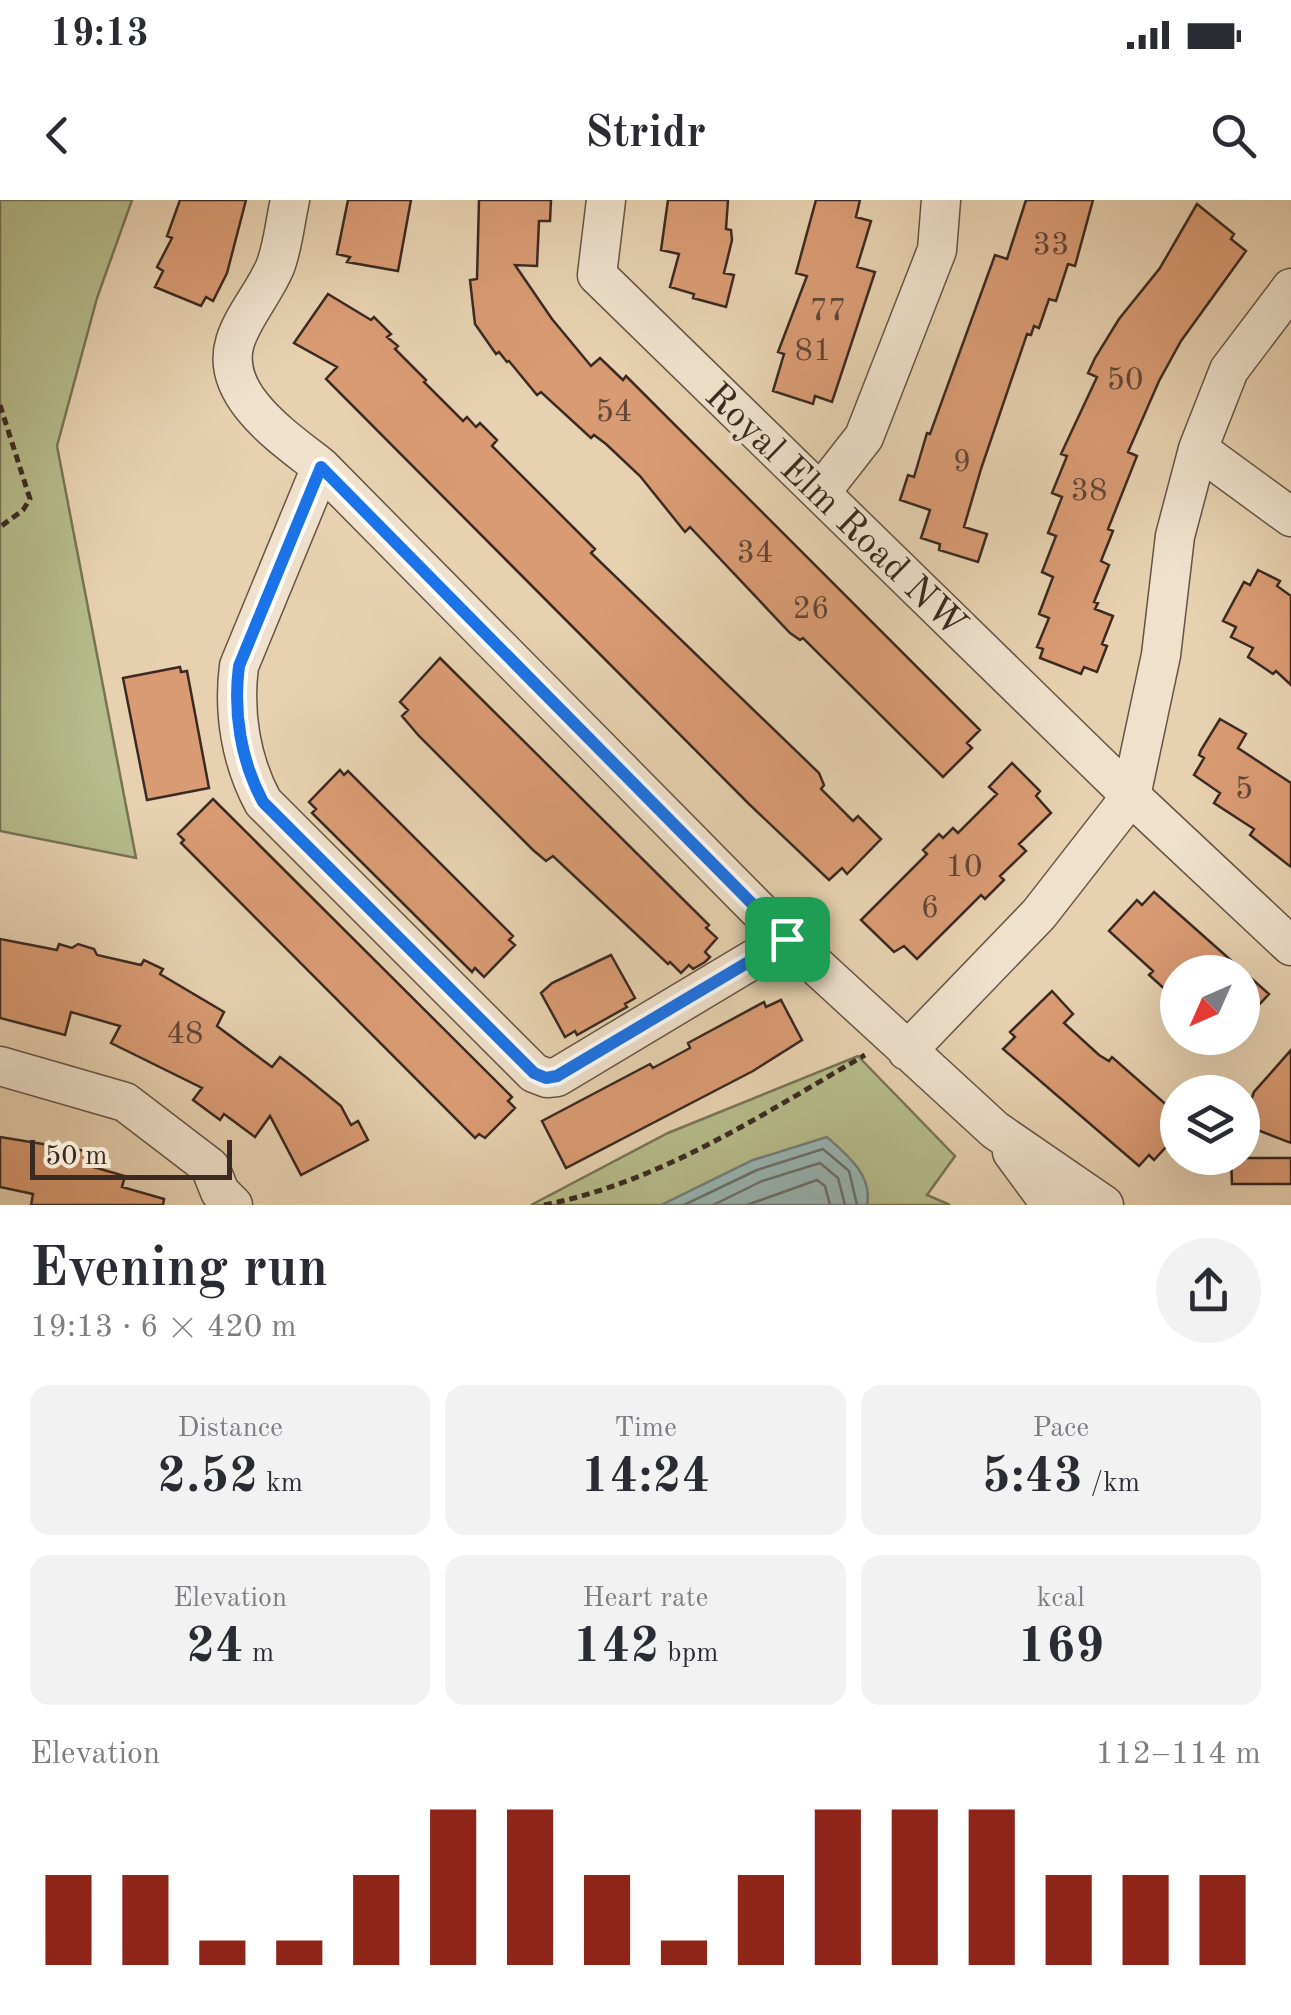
<!DOCTYPE html>
<meta charset="utf-8">
<style>
body{margin:0;font-family:"Old Standard TT",serif;background:#f2f2f3;color:#2b2b33;height:100vh;display:flex;flex-direction:column;font-size:38px;white-space:nowrap}
*{box-sizing:border-box;margin:0}
p{font-size:32px;color:#7c7c81}
.icon{flex:none;width:55px;height:55px;fill:none;stroke:currentColor;stroke-width:2;stroke-linecap:round;stroke-linejoin:round}
.map{position:relative;height:1005px;overflow:hidden}
.details{display:flex;flex-direction:column;background:#fff;flex:1}
.details>*{flex:none}
.needle{width:65px;rotate:225deg}
.buttons{position:absolute;left:1160px;top:755px;display:grid;gap:20px}
.buttons a{display:grid;place-items:center;width:100px;height:100px;border-radius:50%;background:#fff;box-shadow:0 10px 40px #0002;font-size:50px}
.scale{position:absolute;left:30px;bottom:25px;width:202px;box-sizing:border-box;padding-left:10px;border:5px solid #3b2a21;border-top:0;font-size:28px;line-height:35px;white-space:nowrap;color:#3b2a21;-webkit-text-stroke:8px #efe1cc;paint-order:stroke}
.pin{position:absolute;display:grid;place-items:center;width:85px;height:85px;color:#fff;margin:-42px;border-radius:20px;box-shadow:0 5px 15px #0006}
.round{display:grid;place-items:center;flex:none;width:105px;height:105px;border-radius:52px;background:#f2f2f3}
.overview{display:flex;align-items:center;justify-content:space-between;height:170px;padding:0 30px}
h1{font-size:55px;font-weight:600;line-height:75px}
.figures{display:grid;grid-template-columns:repeat(3,1fr);gap:15px;height:170px;padding:10px 30px}
.figures div{display:grid;align-content:center;border-radius:20px;background:#f2f2f3;text-align:center}
.figures b{font-size:50px;font-weight:600}
.figures small{font-size:28px;font-weight:400}
.figures p{font-size:28px}
.chart{height:280px;padding:20px 30px}
.chart p{display:flex;justify-content:space-between}
.chart svg{width:100%;height:180px;margin-top:10px;stroke:#8f2418;stroke-width:6}
.status{display:flex;justify-content:space-between;align-items:center;height:70px;padding:0 50px;background:#fff;direction:ltr}
.status svg{height:28px;fill:currentColor}
header{display:flex;justify-content:space-between;align-items:center;height:130px;padding:0 30px;background:#fff;font-size:45px;font-weight:600}
.map>svg:first-child{display:block}
</style>
<div class="status"><b>19:13</b><svg viewBox="0 0 49 12"><path d="M0 12V9h3v3zM5 12V6h3v6zM10 12V3h3v9zM15 12V0h3v12zM26 1h20v11H26zM47 4h2v5h-2z"/></svg></div>
<header><svg class="icon" aria-label="back" viewBox="0 0 24 24"><path d="M15 5l-7 7 7 7"/></svg>Stridr<svg class="icon" aria-label="search" viewBox="0 0 24 24"><circle cx="10" cy="10" r="6"/><path d="M15 15l6 6"/></svg></header>
<div class="map">
<svg width="1291" height="1005" viewBox="0 0 1291 1005">
<rect width="100%" height="100%" fill="#e7d1b0"/>
<filter id="stains"><feTurbulence type="fractalNoise" baseFrequency=".002" numOctaves="4"/><feColorMatrix values="0 0 0 0 .2 0 0 0 0 .09 0 0 0 0 .02 0 0 0 .5 -.17"/></filter>
<radialGradient id="worn" r=".72"><stop offset=".6" stop-color="#630" stop-opacity="0"/><stop offset="1" stop-color="#630" stop-opacity=".3"/></radialGradient>
<path fill="#b6bc8b" stroke="#787356" stroke-width="2.5" d="M 0,0 L 132,0 L 97,98 L 57,246 L 136,658 L 0,631 Z
M 858,856 L 955,956 L 927,995 L 950,1005 L 531,1005 L 668,933 Z"/>
<path fill="#98b5b4" stroke="#737d79" stroke-width="2.5" d="M 827,937 C 847,955 873,975 867,1005 L 661,1005 L 753,960 Z"/>
<g fill="none" stroke-linecap="round" stroke-linejoin="round">
<path stroke="#6a706a" stroke-width="2.5" d="M 684,1005 L 757,970 L 823,949 L 849,971 L 857,1005
M 713,1005 L 762,981 L 820,963 L 838,978 L 845,1005
M 747,1005 L 817,980 L 825,986 L 830,1005"/>
</g>
<path fill="#d99b74" stroke="#3b2a21" stroke-width="2.5" d="M 180,0 L 246,0 L 227,73 L 213,101 L 206,97 L 201,106 L 155,87 L 163,71 L 157,67 L 172,38 L 167,36 Z
M 348,0 L 411,0 L 398,71 L 347,62 L 350,57 L 337,54 Z
M 479,0 L 551,0 L 550,21 L 539,21 L 537,66 L 515,65 L 552,119 L 591,166 L 600,158 L 623,180 L 626,176 L 980,530 L 967,543 L 972,548 L 943,577 L 803,438 L 800,440 L 790,433 L 690,327 L 685,332 L 640,276 L 606,244 L 594,235 L 591,238 L 541,192 L 537,195 L 509,161 L 507,162 L 499,152 L 496,154 L 475,124 L 470,80 L 477,79 Z
M 668,0 L 728,0 L 726,29 L 731,30 L 732,40 L 724,73 L 734,75 L 726,107 L 693,98 L 694,94 L 670,87 L 679,54 L 661,50 Z
M 816,0 L 860,0 L 856,17 L 871,21 L 857,67 L 875,72 L 832,202 L 815,196 L 813,204 L 773,191 L 784,154 L 778,152 L 807,76 L 796,73 Z
M 1026,0 L 1093,0 L 1075,66 L 1068,64 L 1056,101 L 1049,99 L 1039,128 L 1034,126 L 1031,135 L 1027,134 L 981,269 L 964,327 L 987,334 L 978,362 L 939,350 L 940,344 L 921,338 L 930,310 L 900,300 L 908,275 L 914,277 L 927,233 L 930,234 L 995,55 L 1007,59 Z
M 1197,4 L 1234,34 L 1231,39 L 1246,51 L 1181,141 L 1159,181 L 1128,252 L 1137,256 L 1108,329 L 1113,331 L 1101,361 L 1109,365 L 1094,402 L 1098,403 L 1095,409 L 1113,416 L 1102,444 L 1107,446 L 1097,472 L 1084,467 L 1081,474 L 1040,458 L 1043,449 L 1037,447 L 1049,418 L 1039,414 L 1053,377 L 1042,372 L 1056,336 L 1048,333 L 1062,297 L 1052,293 L 1067,256 L 1061,254 L 1097,177 L 1088,173 L 1095,158 L 1119,119 L 1160,68 Z
M 328,94 L 371,120 L 374,117 L 391,134 L 387,137 L 398,146 L 395,149 L 426,180 L 424,182 L 463,221 L 467,217 L 476,227 L 480,223 L 497,240 L 492,246 L 595,349 L 591,353 L 819,573 L 824,585 L 821,589 L 853,621 L 858,616 L 881,639 L 847,674 L 842,668 L 829,680 L 749,604 L 326,179 L 337,167 L 294,143 Z
M 1258,370 L 1280,381 L 1277,386 L 1291,396 L 1291,485 L 1276,471 L 1273,474 L 1248,457 L 1253,448 L 1231,437 L 1236,427 L 1223,421 L 1244,382 L 1250,385 Z
M 440,458 L 709,725 L 706,728 L 717,738 L 705,752 L 710,757 L 705,762 L 693,769 L 689,765 L 681,773 L 670,762 L 668,764 L 553,656 L 546,661 L 533,650 L 419,536 L 402,516 L 408,510 L 400,502 Z
M 180,467 L 181,472 L 187,471 L 209,588 L 147,600 L 123,478 Z
M 1220,519 L 1246,534 L 1238,548 L 1291,583 L 1291,667 L 1250,635 L 1254,629 L 1214,603 L 1220,593 L 1194,575 L 1204,558 L 1199,555 L 1201,550 Z
M 1012,563 L 1040,591 L 1036,596 L 1051,613 L 1019,644 L 1026,651 L 1000,676 L 1004,680 L 985,699 L 981,695 L 917,759 L 904,746 L 894,752 L 861,720 L 927,654 L 923,650 L 939,634 L 943,638 L 953,628 L 958,633 L 997,594 L 989,587 Z
M 340,570 L 344,575 L 348,571 L 513,736 L 509,740 L 515,745 L 484,777 L 475,768 L 472,772 L 312,613 L 316,609 L 309,602 Z
M 213,599 L 512,897 L 508,901 L 515,908 L 485,938 L 479,934 L 475,938 L 181,643 L 184,640 L 178,634 Z
M 1154,692 L 1269,794 L 1242,823 L 1242,772 L 1178,772 L 1178,801 L 1149,775 L 1153,771 L 1109,731 L 1137,700 L 1142,705 Z
M 0,739 L 57,750 L 59,744 L 72,748 L 78,744 L 94,749 L 97,755 L 141,765 L 144,760 L 163,769 L 160,774 L 224,812 L 217,826 L 272,867 L 280,857 L 307,878 L 341,906 L 351,925 L 358,921 L 368,940 L 301,975 L 270,916 L 255,937 L 224,914 L 220,920 L 193,900 L 202,888 L 111,843 L 120,826 L 71,812 L 65,835 L 0,818 Z
M 611,755 L 635,798 L 625,804 L 627,807 L 577,835 L 575,831 L 565,837 L 541,793 L 552,783 Z
M 1052,791 L 1073,814 L 1064,823 L 1099,855 L 1109,861 L 1112,857 L 1178,915 L 1178,934 L 1154,960 L 1149,955 L 1139,966 L 1003,849 L 1015,837 L 1010,832 Z
M 781,800 L 802,840 L 753,871 L 566,968 L 542,921 L 650,864 L 653,868 L 690,848 L 688,843 L 764,802 L 766,807 Z
M 1291,850 L 1291,943 L 1242,924 L 1242,900 L 1250,903 L 1254,892 Z
M 0,937 L 92,952 L 90,966 L 125,976 L 122,987 L 164,999 L 163,1005 L 31,1005 L 33,994 L 0,987 Z
M 1231,958 L 1291,958 L 1291,984 L 1232,984 Z"/>
<g fill="none" stroke-linecap="round" stroke-linejoin="round">
<g stroke="#665445" stroke-width="41">
<path id="minor" d="M 290,0 C 285,22 283,47 275,67 C 264,93 243,116 235,142 C 219,196 286,239 321,267 L 787,739 L 995,930 L 1104,1005
M 606,0 L 597,75 L 1131,596 L 1291,746
M 1198,249 L 1291,317
M 321,267 L 239,466 C 233,513 241,561 263,602 L 534,873 L 547,878 L 557,877 L 787,739
M 821,292 L 864,237 L 937,50 L 941,0
M 907,851 L 1039,714 L 1131,596 L 1161,455 L 1175,336 L 1198,249 L 1229,170 L 1291,88
M 0,866 L 125,902 L 210,967 L 220,992 L 233,1005
M 1012,952 L 1051,1005"/>
</g>
<path stroke="#3b2a21" stroke-width="5" stroke-dasharray="8 5" stroke-linecap="butt" d="M 0,205 L 30,299 L 23,310 L 0,327
M 544,1005 C 661,982 763,914 865,855"/>
<use href="#minor" stroke="#efe1cc" stroke-width="38"/>
</g>
<g fill="none" stroke-linecap="round" stroke-linejoin="round">
<g stroke="#fff" stroke-width="20">
<path id="route" d="M 321,267 L 787,739 L 557,876 L 546,878 L 534,873 L 263,602 C 241,561 233,513 239,466 Z"/>
</g>
<use href="#route" stroke="#1a73e8" stroke-width="12"/>
</g>
<g text-anchor="middle" stroke-width="8" stroke-linejoin="round" paint-order="stroke">
<g font-size="32" fill="#624636">
<text x="1051" y="54">33</text>
<text x="828" y="120">77</text>
<text x="813" y="160">81</text>
<text x="1125" y="189">50</text>
<text x="614" y="221">54</text>
<text x="962" y="271">9</text>
<text x="1089" y="300">38</text>
<text x="755" y="362">34</text>
<text x="811" y="418">26</text>
<text x="1244" y="598">5</text>
<text x="964" y="676">10</text>
<text x="930" y="717">6</text>
<text x="185" y="843">48</text>
</g>
<g font-size="38" fill="#3b2a21" stroke="#efe1cc">
<text transform="translate(837 309) rotate(44)" y="13">Royal Elm Road NW</text>
</g>
</g>
<rect width="100%" height="100%" filter="url(#stains)"/>
<rect width="100%" height="100%" fill="url(#worn)"/>
</svg>
<div class="buttons">
<a><svg class="needle" viewBox="-14 -14 28 28"><path d="M0-13l5 13h-10z" fill="#e53935"/><path d="M0 13l5-13h-10z" fill="#7c7c81"/></svg></a>
<a><svg class="icon" aria-label="layers" viewBox="0 0 24 24"><path d="M12 4l9 5-9 5-9-5zM3 14l9 5 9-5"/></svg></a>
</div>
<div class="scale">50 m</div>
<div class="pin" style="left:787px;top:739px;background:#1e9e55"><svg class="icon" aria-label="arrive" viewBox="0 0 24 24"><path d="M6 21V4h12l-3 4 3 4H6"/></svg></div>
</div>
<section class="details">
<div class="overview"><div><h1>Evening run</h1><p>19:13 · 6 × 420 m</p></div><a class="round"><svg class="icon" aria-label="share" viewBox="0 0 24 24"><path d="M12 15V3M7 8l5-5 5 5M5 13v7h14v-7"/></svg></a></div>
<div class="figures">
<div><p>Distance</p><b>2.52<small> km</small></b></div>
<div><p>Time</p><b>14:24</b></div>
<div><p>Pace</p><b>5:43<small> /km</small></b></div>
</div>
<div class="figures">
<div><p>Elevation</p><b>24<small> m</small></b></div>
<div><p>Heart rate</p><b>142<small> bpm</small></b></div>
<div><p>kcal</p><b>169</b></div>
</div>
<div class="chart"><p><span>Elevation</span>112–114 m</p>
<svg viewBox="0 0 160 44" preserveAspectRatio="none"><path d="M5 44V22M15 44V22M25 44V38M35 44V38M45 44V22M55 44V6M65 44V6M75 44V22M85 44V38M95 44V22M105 44V6M115 44V6M125 44V6M135 44V22M145 44V22M155 44V22"/></svg>
</div>
</section>
